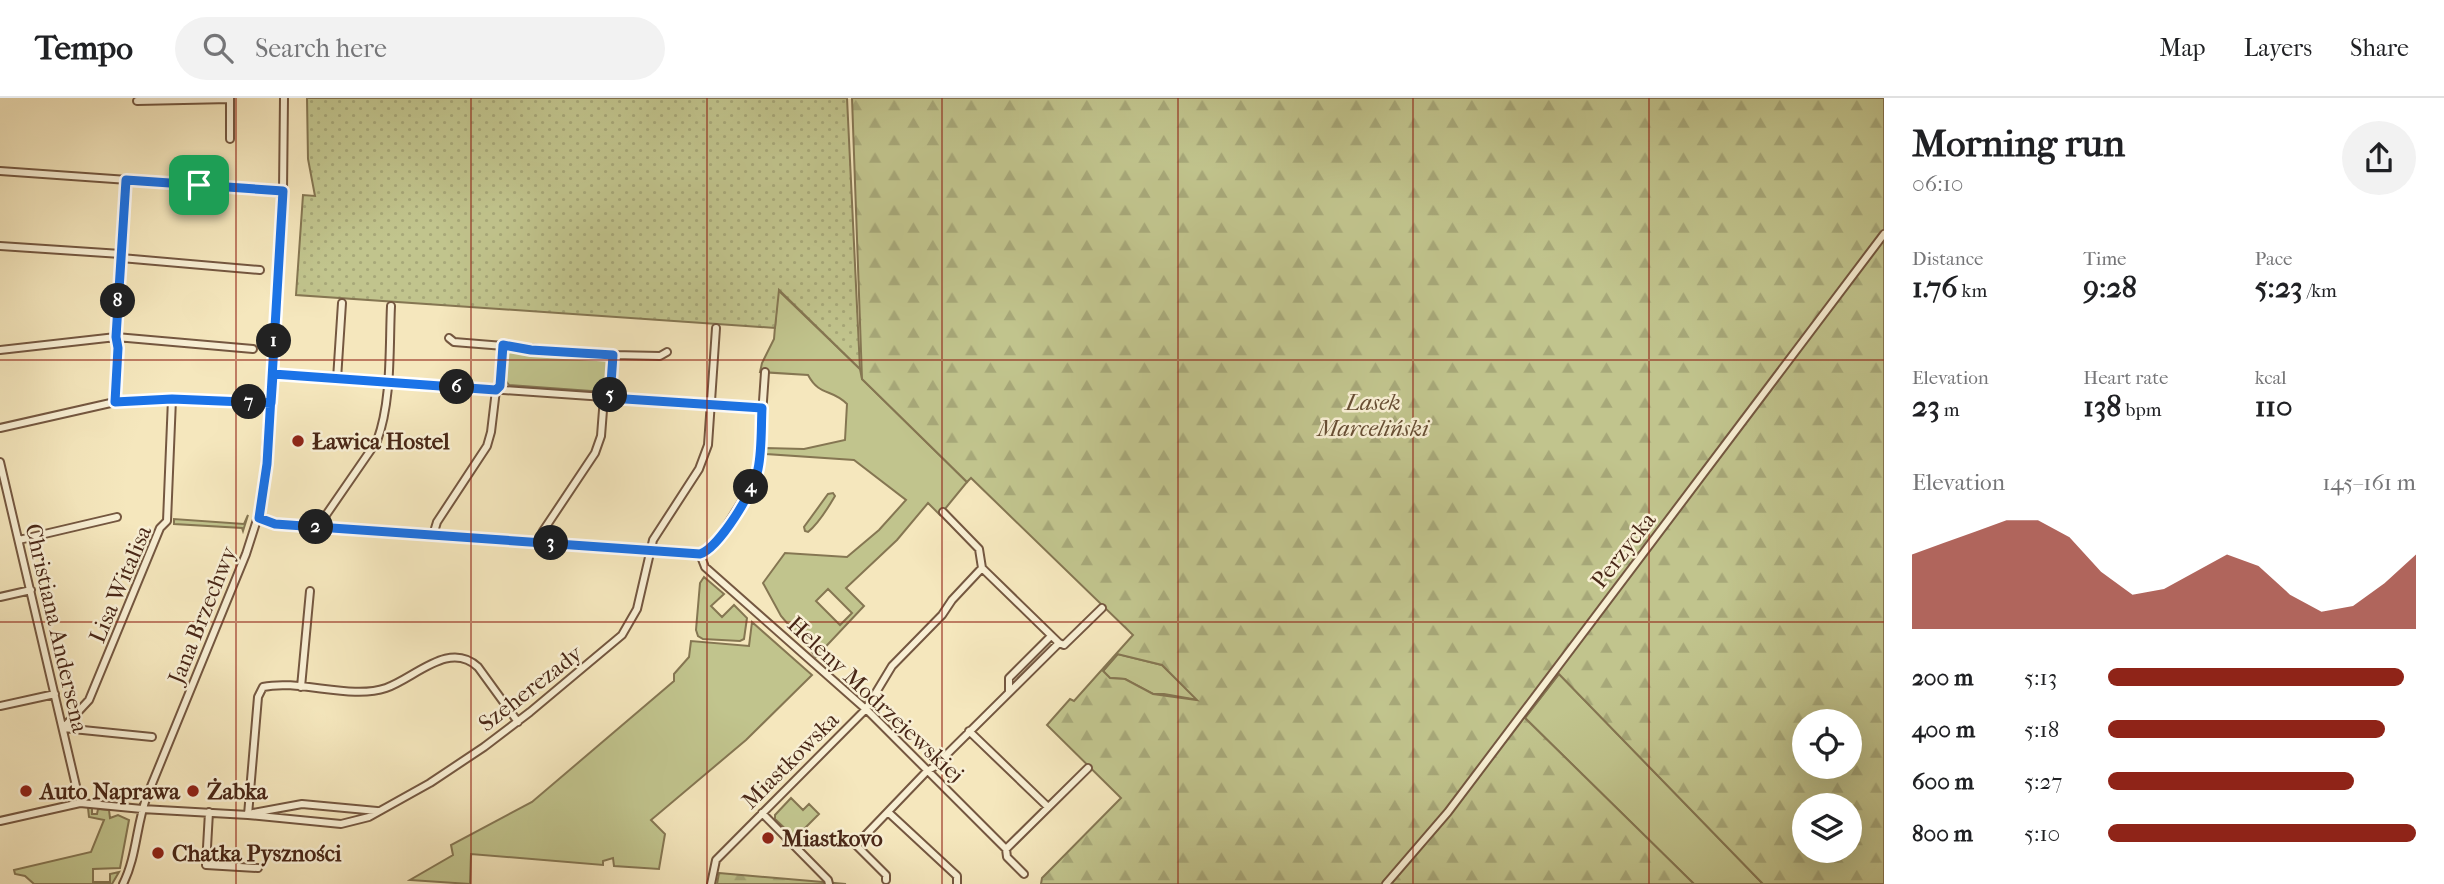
<!DOCTYPE html>
<meta charset="utf-8">
<style>
body{margin:0;font-family:"IM FELL French Canon",serif;background:#f2f2f2;color:#202124;height:100vh;display:flex;flex-direction:column;font-size:26px;white-space:nowrap}
*{box-sizing:border-box;margin:0}
p{font-size:23px;color:#757577}
.icon{flex:none;width:38px;height:38px;fill:none;stroke:currentColor;stroke-width:2;stroke-linecap:round;stroke-linejoin:round}
.map{position:relative;flex:1;overflow:hidden}
.sheet{display:flex;flex-direction:column;background:#fff;width:560px}
.sheet>*{flex:none}
.fabs{position:absolute;left:1792px;top:611px;display:grid;gap:14px}
.fabs a{display:grid;place-items:center;width:70px;height:70px;border-radius:50%;background:#fff;box-shadow:0 7px 28px #0002;font-size:35px}
.pin{position:absolute;display:grid;place-items:center;width:60px;height:60px;color:#fff;margin:-30px;border-radius:14px;box-shadow:0 4px 10px #0006}
.km{position:absolute;width:35px;height:35px;margin:-18px;border-radius:50%;background:#222;color:#fff;font-size:19px;line-height:35px;text-align:center}
.round{display:grid;place-items:center;flex:none;width:74px;height:74px;border-radius:37px;background:#f2f2f2}
.head{display:flex;align-items:center;justify-content:space-between;height:119px;padding:0 28px}
h1{font-size:38px;font-weight:700;line-height:52px}
.stats{display:grid;grid-template-columns:repeat(3,1fr);gap:10px;height:119px;padding:7px 28px}
.stats div{display:grid;align-content:center}
.stats b{font-size:30px;font-weight:700}
.stats small{font-size:19px;font-weight:400}
.stats p{font-size:19px}
.chart{height:196px;padding:14px 28px}
.chart p{display:flex;justify-content:space-between}
.chart svg{width:100%;height:126px;margin-top:7px;fill:#8f2418;opacity:.7}
ul{padding:0 28px;list-style:none;font-size:23px}
li{display:grid;grid-template-columns:112px 84px 1fr;align-items:center;height:52px}
li i{height:18px;border-radius:9px;background:#8f2418}
header{display:flex;align-items:center;gap:42px;box-sizing:border-box;height:98px;padding:0 35px;background:#fff;border-bottom:2px solid #e0e0e0}
header strong{font-size:33px}
nav{display:flex;gap:38px;margin-inline-start:auto;font-size:24px}
.search{width:490px;height:63px;background:#f2f2f2;display:flex;align-items:center;gap:18px;box-sizing:border-box;padding:0 24px;border-radius:38px;color:#757577;font-size:26px}
main{display:flex;flex:1;min-height:0}
.map>svg:first-child{display:block}
</style>
<header>
<strong>Tempo</strong>
<div class="search"><svg class="icon" aria-label="search" viewBox="0 0 24 24"><circle cx="10" cy="10" r="6"/><path d="M15 15l6 6"/></svg>Search here</div>
<nav><a>Map</a><a>Layers</a><a>Share</a></nav>
</header>
<main>
<div class="map">
<svg width="1884" height="786" viewBox="0 0 1884 786">
<defs>
<pattern id="forest-firs" width="22" height="20" patternUnits="userSpaceOnUse" patternTransform="scale(1.75)"><rect width="22" height="20" fill="#c1c48d"/><path d="M5 1l3.5 6h-7zM16 11l3.5 6h-7z" fill="#a7a879"/></pattern>
<pattern id="garden-dots" width="8" height="8" patternUnits="userSpaceOnUse" patternTransform="scale(1.75)"><rect width="8" height="8" fill="#c1c48d"/><path d="M2 2h.1M6 6h.1" fill="none" stroke="#a7a879" stroke-width="1.8" stroke-linecap="round"/></pattern>
</defs>
<rect width="100%" height="100%" fill="#f5e7bd"/>
<filter id="stains"><feTurbulence type="fractalNoise" baseFrequency=".00286" numOctaves="4"/><feColorMatrix values="0 0 0 0 .2 0 0 0 0 .09 0 0 0 0 .02 0 0 0 .5 -.17"/></filter>
<radialGradient id="worn" r=".72"><stop offset=".6" stop-color="#630" stop-opacity="0"/><stop offset="1" stop-color="#630" stop-opacity=".3"/></radialGradient>
<path fill="#c1c48d" stroke="#857652" stroke-width="2" fill-rule="evenodd" d="M 778,192 L 860,271 L 862,281 L 967,384 L 940,417 L 928,405 L 897,442 L 846,490 L 864,508 L 816,559 L 781,518 L 763,485 L 785,455 L 847,459 L 879,432 L 906,402 L 854,362 L 766,356 L 766,350 L 804,351 L 845,342 L 847,306 C 831,290 820,299 808,277 L 760,274 L 762,265 L 774,241 ZM 828,491 L 852,515 L 840,527 L 816,503 Z
M 511,251 L 607,260 L 609,263 L 607,290 L 605,294 L 509,287 L 504,281 L 505,256 Z
M 833,395 L 835,398 C 828,410 818,426 808,434 L 805,433 L 804,429 L 828,396 Z
M 248,417 L 243,433 L 242,430 L 174,426 L 174,421 L 244,426 Z
M 704,479 L 724,496 L 711,508 L 722,519 L 734,507 L 747,520 L 744,541 L 740,543 L 703,541 L 698,538 L 696,532 L 700,485 Z
M 752,524 L 812,577 L 746,642 L 651,722 L 665,736 L 659,771 L 614,768 L 613,760 L 603,763 L 603,767 L 471,756 L 470,786 L 410,782 L 453,757 L 451,747 L 532,704 L 674,583 L 674,576 L 689,559 L 691,543 L 749,548 Z
M 1118,556 L 1162,567 L 1198,602 L 1164,596 L 1153,596 L 1125,581 L 1110,580 L 1103,573 Z
M 1559,576 L 1763,786 L 1694,786 L 1525,620 Z
M 791,700 L 803,712 L 809,706 L 819,716 L 795,740 L 775,721 L 775,717 Z
M 88,710 L 92,710 L 92,716 L 97,716 L 98,711 L 109,712 L 110,720 L 118,717 L 129,722 L 120,770 L 93,771 L 93,784 L 110,784 L 110,776 L 119,774 L 112,786 L 34,786 L 25,778 L 15,776 L 14,772 L 91,754 L 104,722 L 89,719 Z"/>
<path fill="url(#forest-firs)" stroke="#857652" stroke-width="2" fill-rule="evenodd" d="M 852,0 L 1884,0 L 1884,786 L 1763,786 L 1559,576 L 1525,620 L 1694,786 L 1041,786 L 1042,780 L 1121,700 L 1047,627 L 1070,601 L 1074,603 L 1133,537 L 971,380 L 967,384 L 862,281 ZM 1117,556 L 1162,567 L 1197,602 L 1153,596 L 1125,581 L 1110,580 L 1103,573 ZM 1804,623 L 1850,623 L 1850,668 L 1804,668 ZM 1804,707 L 1850,707 L 1850,752 L 1804,752 Z
M 719,775 L 846,786 L 717,786 Z"/>
<path fill="url(#garden-dots)" stroke="#857652" stroke-width="2" d="M 307,0 L 847,0 L 860,271 L 779,192 L 775,230 L 296,197 L 303,97 L 315,98 L 308,61 Z"/>
<g fill="none" stroke-linecap="round" stroke-linejoin="round">
<g stroke="#745740" stroke-width="10">
<path id="minor" d="M 230,0 L 230,41
M 137,3 L 230,1
M 0,73 L 283,93
M 0,148 L 121,156
M 121,160 L 260,172
M 449,240 L 454,244 L 613,257 L 660,258 L 667,254
M 0,252 L 116,239 L 253,251
M 273,276 L 762,310
M 337,281 L 342,205
M 610,300 L 613,257
M 115,304 L 118,250 L 116,239 L 126,82
M 0,330 L 115,304 L 172,301 L 271,305
M 0,364 L 80,705
M 943,414 L 979,451 L 982,470 L 1059,545
M 259,420 L 275,426 L 700,456
M 322,429 L 326,417 L 377,343 C 392,303 389,250 391,208
M 433,437 L 437,424 L 487,348 L 491,334 L 496,292 L 500,288 L 503,247
M 19,442 L 117,419
M 539,444 L 543,433 L 595,355 L 601,338 L 604,299
M 700,456 L 705,469 L 869,614 L 1006,751 L 1007,759 L 1024,776
M 700,456 L 710,451 L 721,437 L 756,381 L 759,361 L 765,274
M 0,499 L 31,492
M 301,589 L 310,493
M 1009,593 L 1009,580 L 1051,538
M 0,608 L 55,596
M 63,630 L 89,602 L 160,430 L 167,423 L 172,301
M 63,630 L 152,639
M 969,633 L 1048,709
M 209,714 L 206,767 L 258,770
M 888,714 L 957,778 L 957,786
M 253,715 L 302,706 L 377,713
M 762,715 L 828,782 L 829,786
M 248,717 L 258,599 L 263,589 C 299,581 351,602 386,590 C 415,580 449,542 478,569 L 518,624
M 0,723 L 80,705 L 142,711 L 248,717 L 341,726 L 369,719 L 430,685 L 484,649 L 530,614 L 622,537 L 637,511 L 653,442 L 699,371 L 708,347 L 716,230
M 1006,751 L 1088,670
M 886,782 L 886,777 L 856,747 L 927,673 L 934,669 L 1059,545 L 1064,547 L 1102,510
M 123,786 C 137,758 136,727 147,698 L 246,456 L 263,403 L 283,93 L 284,0
M 711,786 L 716,762 L 866,611 L 892,568 L 942,517 L 952,502 L 982,470
M 1386,786 L 1448,714 L 1884,136"/>
</g>
<use href="#minor" stroke="#f8efd4" stroke-width="6"/>
</g>
<g fill="none" stroke-linecap="round" stroke-linejoin="round">
<g stroke="#fff" stroke-width="14">
<path id="route" d="M 199,87 L 283,93 L 267,366 L 259,420 L 275,426 L 700,456 C 719,450 755,391 758,371 C 762,352 761,330 762,310 L 610,300 L 613,257 L 531,252 L 503,247 L 500,288 L 496,292 L 273,276 L 271,305 L 172,301 L 115,304 L 118,250 L 116,239 L 126,82 L 199,87"/>
</g>
<use href="#route" stroke="#1a73e8" stroke-width="9"/>
</g>
<path fill="none" stroke="#8f2418" stroke-width="2" stroke-opacity="0.55" d="M 236,0 L 236,786M 471,0 L 471,786M 707,0 L 707,786M 942,0 L 942,786M 1178,0 L 1178,786M 1413,0 L 1413,786M 1649,0 L 1649,786M 0,262 L 1884,262M 0,524 L 1884,524"/>
<g fill="#8f2418" stroke="#f8efd4" stroke-width="2.5">
<circle cx="298" cy="343" r="7"/>
<circle cx="26" cy="693" r="7"/>
<circle cx="193" cy="693" r="7"/>
<circle cx="768" cy="740" r="7"/>
<circle cx="158" cy="755" r="7"/>
</g>
<g text-anchor="middle" stroke-width="5" stroke-linejoin="round" paint-order="stroke">
<g font-size="23" font-style="italic" fill="#674e34" stroke="#f8efd4">
<text x="1373" y="312">Lasek<tspan x="1373" dy="26">Marceliński</tspan></text>
</g>
<g font-size="23" font-weight="bold" fill="#492717" stroke="#f8efd4" text-anchor="start">
<text x="312" y="351">Ławica Hostel</text>
<text x="40" y="701">Auto Naprawa</text>
<text x="207" y="701">Żabka</text>
<text x="782" y="748">Miastkovo</text>
<text x="172" y="763">Chatka Pyszności</text>
</g>
<g font-size="23" fill="#492717" stroke="#f8efd4">
<text transform="translate(1623 452) rotate(-52)" y="8">Perzycka</text>
<text transform="translate(120 486) rotate(-67)" y="8">Lisa Witalisa</text>
<text transform="translate(202 517) rotate(-68)" y="8">Jana Brzechwy</text>
<text transform="translate(57 530) rotate(77)" y="8">Christiana Andersena</text>
<text transform="translate(530 590) rotate(-38)" y="8">Szeherezady</text>
<text transform="translate(876 601) rotate(43)" y="8">Heleny Modrzejewskiej</text>
<text transform="translate(790 662) rotate(-45)" y="8">Miastkowska</text>
</g>
</g>
<rect width="100%" height="100%" filter="url(#stains)"/>
<rect width="100%" height="100%" fill="url(#worn)"/>
</svg>
<div class="fabs">
<a><svg class="icon" aria-label="locate" viewBox="0 0 24 24"><circle cx="12" cy="12" r="6"/><path d="M12 2v4M12 18v4M2 12h4M18 12h4"/></svg></a>
<a><svg class="icon" aria-label="layers" viewBox="0 0 24 24"><path d="M12 4l9 5-9 5-9-5zM3 14l9 5 9-5"/></svg></a>
</div>
<div class="pin" style="left:199px;top:87px;background:#1e9e55"><svg class="icon" aria-label="arrive" viewBox="0 0 24 24"><path d="M6 21V4h12l-3 4 3 4H6"/></svg></div>
<b class="km" style="left:274px;top:243px">1</b>
<b class="km" style="left:316px;top:429px">2</b>
<b class="km" style="left:551px;top:445px">3</b>
<b class="km" style="left:751px;top:389px">4</b>
<b class="km" style="left:610px;top:297px">5</b>
<b class="km" style="left:457px;top:289px">6</b>
<b class="km" style="left:249px;top:304px">7</b>
<b class="km" style="left:118px;top:203px">8</b>
</div>
<section class="sheet">
<div class="head"><div><h1>Morning run</h1><p>06:10</p></div><a class="round"><svg class="icon" aria-label="share" viewBox="0 0 24 24"><path d="M12 15V3M7 8l5-5 5 5M5 13v7h14v-7"/></svg></a></div>
<div class="stats">
<div><p>Distance</p><b>1.76<small> km</small></b></div>
<div><p>Time</p><b>9:28</b></div>
<div><p>Pace</p><b>5:23<small> /km</small></b></div>
</div>
<div class="stats">
<div><p>Elevation</p><b>23<small> m</small></b></div>
<div><p>Heart rate</p><b>138<small> bpm</small></b></div>
<div><p>kcal</p><b>110</b></div>
</div>
<div class="chart"><p><span>Elevation</span>145–161 m</p>
<svg viewBox="0 0 160 44" preserveAspectRatio="none"><path d="M0 44V18L10 14L20 10L30 6L40 6L50 12L60 24L70 32L80 30L90 24L100 18L110 22L120 32L130 38L140 36L150 28L160 18V44z"/></svg>
</div>
<ul>
<li><b>200 m</b>5:13<i style="width:96%"></i></li>
<li><b>400 m</b>5:18<i style="width:90%"></i></li>
<li><b>600 m</b>5:27<i style="width:80%"></i></li>
<li><b>800 m</b>5:10<i style="width:100%"></i></li>
</ul>
</section>
</main>
